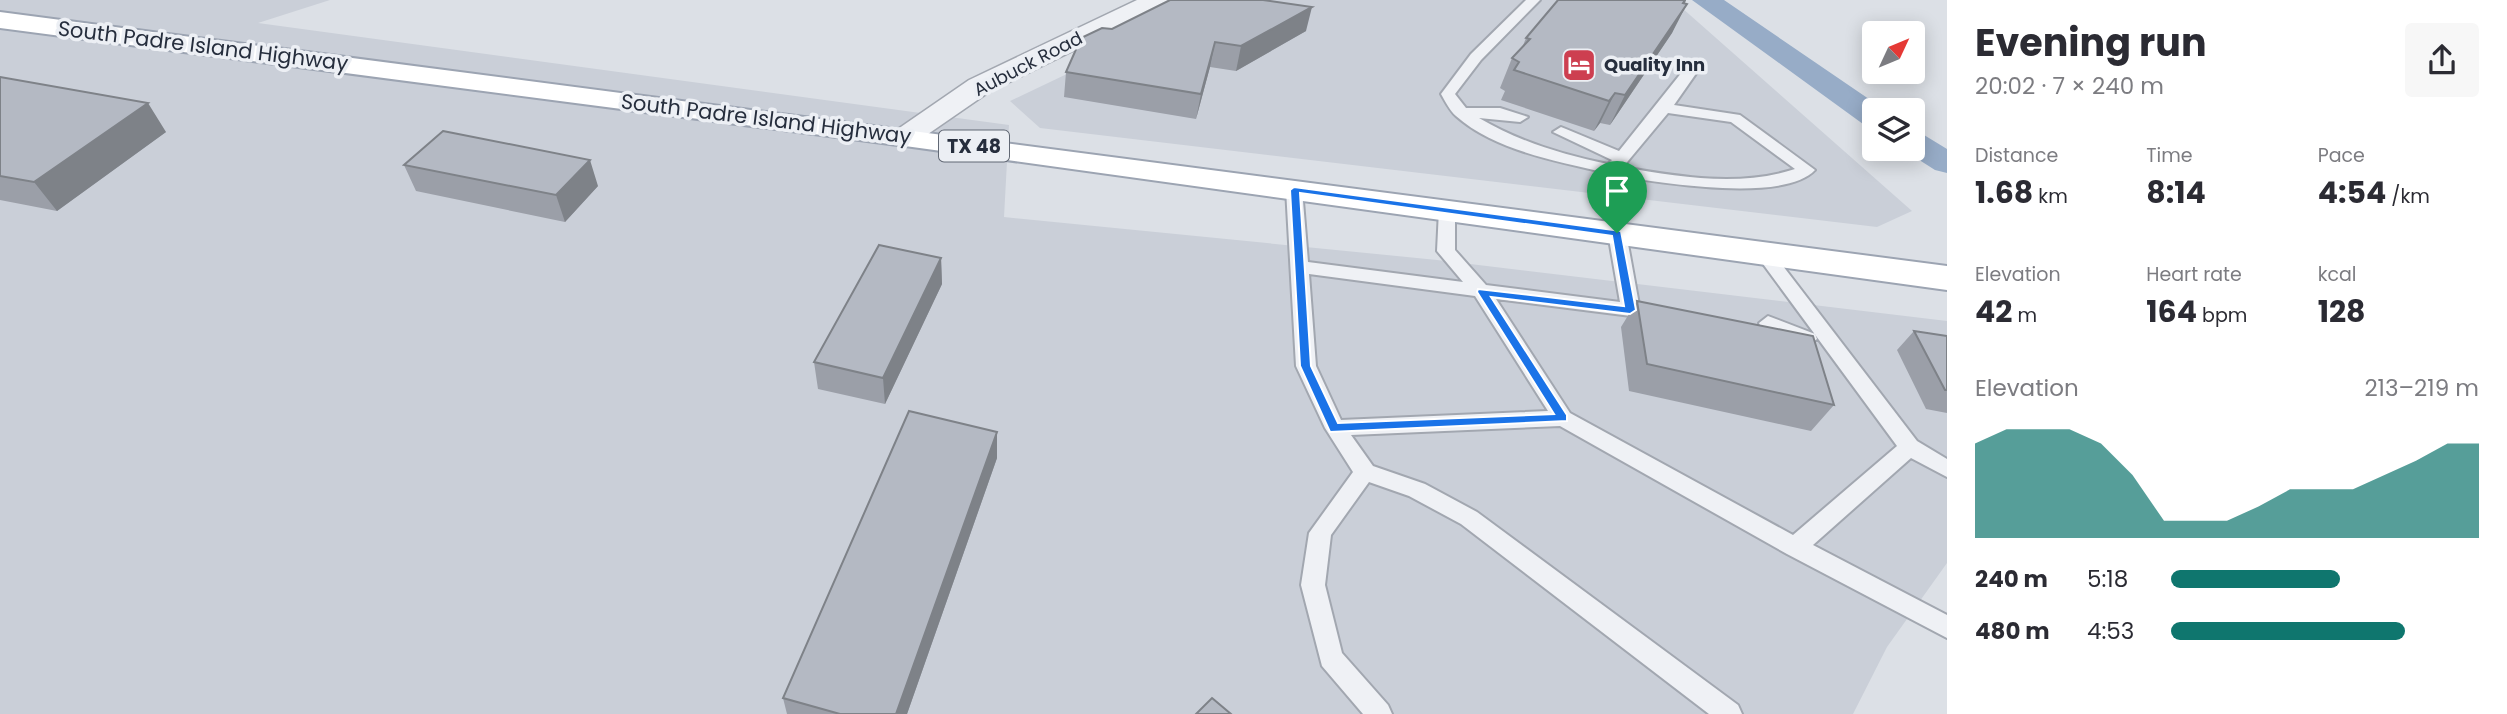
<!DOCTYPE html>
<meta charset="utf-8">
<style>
body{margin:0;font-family:Poppins,sans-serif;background:#f7f7f7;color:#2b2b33;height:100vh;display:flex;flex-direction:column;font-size:26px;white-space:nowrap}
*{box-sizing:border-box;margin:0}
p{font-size:23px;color:#7c7c81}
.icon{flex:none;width:38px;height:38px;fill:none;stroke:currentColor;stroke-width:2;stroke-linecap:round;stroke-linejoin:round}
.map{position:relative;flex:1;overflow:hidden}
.drawer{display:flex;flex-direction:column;background:#fff;width:560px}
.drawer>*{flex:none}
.needle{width:46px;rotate:46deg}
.tools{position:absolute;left:1862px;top:21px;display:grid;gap:14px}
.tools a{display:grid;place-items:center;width:63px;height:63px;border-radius:7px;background:#fff;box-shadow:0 4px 18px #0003;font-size:35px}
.pin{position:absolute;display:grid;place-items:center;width:60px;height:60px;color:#fff;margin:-72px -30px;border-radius:50% 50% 50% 0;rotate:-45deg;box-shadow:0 0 7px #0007}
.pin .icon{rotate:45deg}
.round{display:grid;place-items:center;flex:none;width:74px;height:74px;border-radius:7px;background:#f7f7f7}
.summary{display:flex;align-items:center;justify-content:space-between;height:119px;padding:0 28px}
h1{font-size:38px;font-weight:700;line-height:52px}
.metrics{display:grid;grid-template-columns:repeat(3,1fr);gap:10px;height:119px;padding:7px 28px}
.metrics div{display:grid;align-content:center}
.metrics b{font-size:30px;font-weight:700}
.metrics small{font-size:19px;font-weight:400}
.metrics p{font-size:19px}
.chart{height:196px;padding:14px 28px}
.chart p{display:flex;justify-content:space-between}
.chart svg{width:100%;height:126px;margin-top:7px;fill:#0f766e;opacity:.7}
ul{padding:0 28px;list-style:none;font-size:23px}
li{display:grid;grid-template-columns:112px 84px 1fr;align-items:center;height:52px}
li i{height:18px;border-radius:9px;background:#0f766e}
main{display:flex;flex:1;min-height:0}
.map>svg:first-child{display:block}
</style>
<main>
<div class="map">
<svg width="1947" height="714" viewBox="0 0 1947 714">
<rect width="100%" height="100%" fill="#dce0e6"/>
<path fill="#cacfd8" d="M 0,0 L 330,0 L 258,23 L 1009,125 L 1004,217 L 1437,260 L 1947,321 L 1947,563 L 1887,647 L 1853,714 L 0,714 Z
M 1222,0 L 1673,0 L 1912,211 L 1877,227 L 1040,128 L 1010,101 Z"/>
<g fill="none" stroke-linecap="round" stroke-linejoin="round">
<path fill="#97acc7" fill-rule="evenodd" d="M 1692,0 L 1724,0 L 1885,110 L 1874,110 L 1874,126 L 1863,124 Z
M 1913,132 L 1924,135 L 1947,149 L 1947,173 L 1935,170 L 1902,149 L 1913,149 Z"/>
<g stroke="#a2a7b0" stroke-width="4">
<path id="lane" d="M 1526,0 L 1540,0 L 1481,60 L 1455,94 L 1466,108 L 1500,108 L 1528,117 L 1520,122 L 1479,118 C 1518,141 1563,155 1608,164 L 1612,160 L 1553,132 L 1561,127 L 1566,129 L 1619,151 L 1690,62 L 1695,61 L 1702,65 L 1674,105 L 1740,115 L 1815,170 C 1784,203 1662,183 1619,176 L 1626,233 L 1640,310 L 1638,314 L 1631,316 L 1496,299 L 1570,413 L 1793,535 L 1897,446 L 1755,253 L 1764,247 L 1770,249 L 1917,441 L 1947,459 L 1947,477 L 1911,458 L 1813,545 L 1947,615 L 1947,638 L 1787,554 L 1560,426 L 1351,435 L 1373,466 L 1425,484 L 1477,512 L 1738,705 L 1742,714 L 1709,714 L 1461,524 L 1409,496 L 1369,482 L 1331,535 L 1325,585 L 1342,653 L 1388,705 L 1392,714 L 1363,714 L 1322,666 L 1301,585 L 1309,533 L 1353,472 L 1325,428 L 1296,366 L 1286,189 L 1288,185 L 1294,184 L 1302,189 L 1308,262 L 1463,282 L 1437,251 L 1439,210 L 1447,205 L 1455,210 L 1455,250 L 1486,285 L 1620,302 L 1608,233 L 1603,172 C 1556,161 1494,150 1456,116 C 1450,111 1445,101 1441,94 L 1471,54 ZM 1668,113 L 1731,122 L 1795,169 C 1740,187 1679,177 1623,167 ZM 1309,274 L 1475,296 L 1548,411 L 1341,420 L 1316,366 Z
M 1768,316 L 1815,334 L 1817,339 L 1808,346 L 1761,328 L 1759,323 Z"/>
</g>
<g stroke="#a2a7b0" stroke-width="3">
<path id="street" d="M 1137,0 L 1169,0 L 1166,5 L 989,92 L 915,143 L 905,146 L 895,143 L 890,137 L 895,131 L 969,80 Z"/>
</g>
<g stroke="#9ca4b2" stroke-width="4">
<path id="primary" d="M 0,12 L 1947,266 L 1947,290 L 905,146 L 0,28 Z"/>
</g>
<use href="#lane" fill="#eff1f5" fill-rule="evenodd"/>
<use href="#street" fill="#eff1f5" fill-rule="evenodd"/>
<use href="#primary" fill="#fff" fill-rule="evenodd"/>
</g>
<path fill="#9b9fa8" d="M 1558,0 L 1686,0 L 1672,33 L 1610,125 L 1600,123 L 1594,131 L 1501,100 L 1505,91 L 1500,88 L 1512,58 L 1522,48 L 1526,38 Z
M 1112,29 L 1306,31 L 1236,71 L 1210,67 L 1196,119 L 1064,97 L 1066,72 Z
M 0,77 L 166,132 L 57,211 L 0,200 Z
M 404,165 L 598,186 L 565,222 L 416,191 Z
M 941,258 L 942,284 L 885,404 L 818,389 L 814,362 Z
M 1637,301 L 1834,405 L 1811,431 L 1629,391 L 1621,327 Z
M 1914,331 L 1947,336 L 1947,413 L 1926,409 L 1897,350 Z
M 997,432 L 997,458 L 907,714 L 787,714 L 783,698 Z"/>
<path fill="#7e8288" d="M 1685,0 L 1686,0 L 1676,20 L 1687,4 L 1672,33 L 1610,125 L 1625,95 Z
M 1312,7 L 1306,31 L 1236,71 L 1241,46 Z
M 1215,42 L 1210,67 L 1196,119 L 1201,94 Z
M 1615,93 L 1600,123 L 1594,131 L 1609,101 Z
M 148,103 L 166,132 L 57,211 L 34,182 Z
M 590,160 L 598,186 L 565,222 L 556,195 Z
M 941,258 L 942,284 L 885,404 L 883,378 Z
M 997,432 L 997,458 L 907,714 L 896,714 Z"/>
<path fill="#b4b9c3" stroke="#7e8288" stroke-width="2" d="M 1170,0 L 1263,0 L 1312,7 L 1241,46 L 1215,42 L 1201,94 L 1066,72 L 1081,38 L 1102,28 L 1112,29 Z
M 1558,0 L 1685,0 L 1683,3 L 1687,4 L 1625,95 L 1615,93 L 1609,101 L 1514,70 L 1519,62 L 1512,58 L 1530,39 L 1526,38 Z
M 0,77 L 148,103 L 34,182 L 0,176 Z
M 443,131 L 590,160 L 556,195 L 404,165 Z
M 879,245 L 941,258 L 883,378 L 814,362 Z
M 1637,301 L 1813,336 L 1834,405 L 1647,364 Z
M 1914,331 L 1947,336 L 1947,390 L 1945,390 Z
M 909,411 L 997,432 L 896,714 L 840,714 L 783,698 Z
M 1212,698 L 1231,714 L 1196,714 Z"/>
<path fill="#1a73e8" stroke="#fff" stroke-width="2" fill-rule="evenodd" d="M 1294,187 L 1621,231 L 1636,310 L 1630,314 L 1491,297 L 1567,415 L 1567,421 L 1330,432 L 1300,366 L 1290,190 ZM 1300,193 L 1612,236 L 1624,306 L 1478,289 L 1477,292 L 1554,414 L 1338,423 L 1311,366 Z"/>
<defs>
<g id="hotel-square" transform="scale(1.75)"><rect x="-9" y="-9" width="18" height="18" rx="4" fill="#cd3f50" stroke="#eceff4"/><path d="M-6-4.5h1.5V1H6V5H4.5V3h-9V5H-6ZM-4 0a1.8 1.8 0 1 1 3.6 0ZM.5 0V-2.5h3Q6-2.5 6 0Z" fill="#fff"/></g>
</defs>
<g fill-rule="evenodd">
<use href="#hotel-square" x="1579" y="65"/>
</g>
<g text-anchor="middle" stroke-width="7" stroke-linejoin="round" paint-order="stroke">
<g font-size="18" fill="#262e3d" stroke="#eceff4">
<text transform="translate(1028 64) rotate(-27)" y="6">Aubuck Road</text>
</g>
<g font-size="18" font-weight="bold" fill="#262e3d" stroke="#eceff4" text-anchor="start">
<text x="1604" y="71">Quality Inn</text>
</g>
<rect fill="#eceff4" stroke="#616874" stroke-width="2" x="939" y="130.5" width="70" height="31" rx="5"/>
<g font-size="19" font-weight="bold" fill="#262e3d">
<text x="974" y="153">TX 48</text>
</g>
<g font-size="21" fill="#262e3d" stroke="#eceff4">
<text transform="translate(203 46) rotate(7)" y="7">South Padre Island Highway</text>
<text transform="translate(766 119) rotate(7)" y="7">South Padre Island Highway</text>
</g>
</g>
</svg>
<div class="tools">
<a><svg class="needle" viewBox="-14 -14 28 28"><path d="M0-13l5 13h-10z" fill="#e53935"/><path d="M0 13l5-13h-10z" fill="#7c7c81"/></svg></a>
<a><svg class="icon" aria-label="layers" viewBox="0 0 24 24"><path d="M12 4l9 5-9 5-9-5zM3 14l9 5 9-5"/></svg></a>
</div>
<div class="pin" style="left:1617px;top:233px;background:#1e9e55"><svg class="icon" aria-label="arrive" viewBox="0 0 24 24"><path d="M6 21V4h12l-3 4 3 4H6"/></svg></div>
</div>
<section class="drawer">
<div class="summary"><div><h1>Evening run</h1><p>20:02 · 7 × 240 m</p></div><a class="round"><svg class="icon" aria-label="share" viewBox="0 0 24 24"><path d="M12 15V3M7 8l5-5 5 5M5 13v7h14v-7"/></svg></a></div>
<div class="metrics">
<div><p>Distance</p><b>1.68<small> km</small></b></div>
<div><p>Time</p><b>8:14</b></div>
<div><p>Pace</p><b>4:54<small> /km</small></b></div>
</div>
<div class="metrics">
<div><p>Elevation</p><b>42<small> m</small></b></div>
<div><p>Heart rate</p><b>164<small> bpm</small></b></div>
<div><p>kcal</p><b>128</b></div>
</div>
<div class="chart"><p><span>Elevation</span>213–219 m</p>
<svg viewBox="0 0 160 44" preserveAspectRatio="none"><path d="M0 44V11L10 6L20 6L30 6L40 11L50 22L60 38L70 38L80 38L90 33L100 27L110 27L120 27L130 22L140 17L150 11L160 11V44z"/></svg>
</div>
<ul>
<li><b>240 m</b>5:18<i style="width:55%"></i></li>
<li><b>480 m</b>4:53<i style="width:76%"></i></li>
</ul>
</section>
</main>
